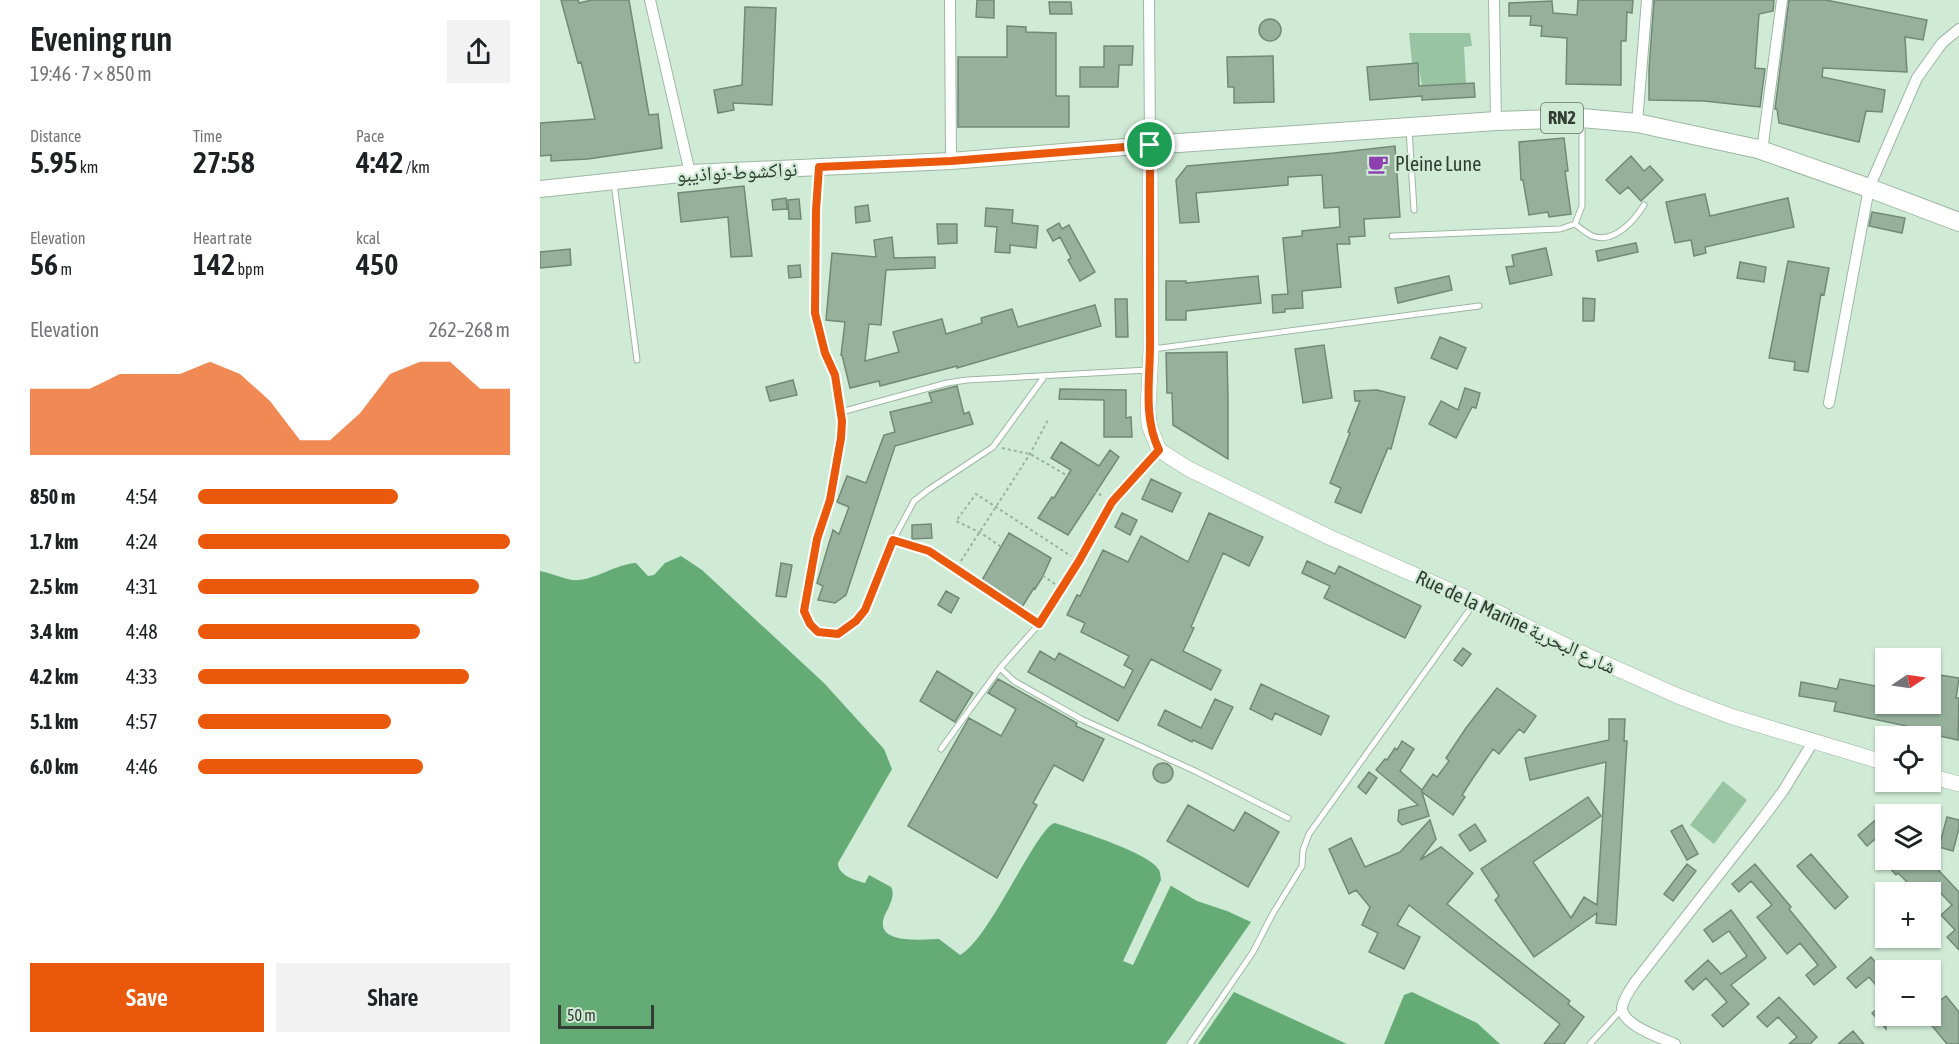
<!DOCTYPE html>
<meta charset="utf-8">
<style>
body{margin:0;font-family:"Asap Condensed","Noto Naskh Arabic",sans-serif;background:#f2f2f2;color:#202124;height:100vh;display:flex;flex-direction:column;font-size:22px;white-space:nowrap}
*{box-sizing:border-box;margin:0}
p{font-size:20px;color:#757577}
.icon{flex:none;width:33px;height:33px;fill:none;stroke:currentColor;stroke-width:2;stroke-linecap:round;stroke-linejoin:round}
.map{position:relative;flex:1;overflow:hidden}
.details{display:flex;flex-direction:column;background:#fff;width:540px}
.details>*{flex:none}
.needle{width:39px;rotate:77deg}
.controls{position:absolute;left:1335px;top:648px;display:grid;gap:12px}
.controls a{display:grid;place-items:center;width:66px;height:66px;border-radius:0px;background:#fff;box-shadow:0 2px 4px #0004;font-size:30px}
.scale{position:absolute;left:18px;bottom:15px;width:96px;box-sizing:border-box;padding-left:6px;border:3px solid #323d34;border-top:0;font-size:16px;line-height:21px;white-space:nowrap;color:#323d34;-webkit-text-stroke:4px #d0ebd5;paint-order:stroke}
.pin{position:absolute;display:grid;place-items:center;width:51px;height:51px;color:#fff;margin:-26px;border:3px solid #fff;border-radius:50%;box-shadow:0 2px 6px #0007}
.round{display:grid;place-items:center;flex:none;width:63px;height:63px;border-radius:0px;background:#f2f2f2}
.overview{display:flex;align-items:center;justify-content:space-between;height:102px;padding:0 30px}
h1{font-size:33px;font-weight:600;line-height:45px}
.figures{display:grid;grid-template-columns:repeat(3,1fr);gap:9px;height:102px;padding:6px 30px}
.figures div{display:grid;align-content:center}
.figures b{font-size:30px;font-weight:600}
.figures small{font-size:16px;font-weight:400}
.figures p{font-size:16px}
.chart{height:168px;padding:12px 30px}
.chart p{display:flex;justify-content:space-between}
.chart svg{width:100%;height:108px;margin-top:6px;fill:#ea580c;opacity:.7}
.primary-button{display:flex;gap:12px;margin-top:auto;padding:12px 30px}
.primary-button a{flex:1;height:69px;border-radius:0px;background:#ea580c;color:#fff;font-size:24px;font-weight:600;line-height:69px;text-align:center}
.primary-button a+a{background:#f2f2f2;color:#202124}
ul{padding:0 30px;list-style:none;font-size:20px}
li{display:grid;grid-template-columns:96px 72px 1fr;align-items:center;height:45px}
li i{height:15px;border-radius:8px;background:#ea580c}
main{display:flex;flex:1;min-height:0}
.map>svg:first-child{display:block}
</style>
<main>
<section class="details">
<div class="overview"><div><h1>Evening run</h1><p>19:46 · 7 × 850 m</p></div><a class="round"><svg class="icon" aria-label="share" viewBox="0 0 24 24"><path d="M12 15V3M7 8l5-5 5 5M5 13v7h14v-7"/></svg></a></div>
<div class="figures">
<div><p>Distance</p><b>5.95<small> km</small></b></div>
<div><p>Time</p><b>27:58</b></div>
<div><p>Pace</p><b>4:42<small> /km</small></b></div>
</div>
<div class="figures">
<div><p>Elevation</p><b>56<small> m</small></b></div>
<div><p>Heart rate</p><b>142<small> bpm</small></b></div>
<div><p>kcal</p><b>450</b></div>
</div>
<div class="chart"><p><span>Elevation</span>262–268 m</p>
<svg viewBox="0 0 160 44" preserveAspectRatio="none"><path d="M0 44V17L10 17L20 17L30 11L40 11L50 11L60 6L70 11L80 22L90 38L100 38L110 27L120 11L130 6L140 6L150 17L160 17V44z"/></svg>
</div>
<ul>
<li><b>850 m</b>4:54<i style="width:64%"></i></li>
<li><b>1.7 km</b>4:24<i style="width:100%"></i></li>
<li><b>2.5 km</b>4:31<i style="width:90%"></i></li>
<li><b>3.4 km</b>4:48<i style="width:71%"></i></li>
<li><b>4.2 km</b>4:33<i style="width:87%"></i></li>
<li><b>5.1 km</b>4:57<i style="width:62%"></i></li>
<li><b>6.0 km</b>4:46<i style="width:72%"></i></li>
</ul>
<div class="primary-button"><a>Save</a><a>Share</a></div>
</section>
<div class="map">
<svg width="1419" height="1044" viewBox="0 0 1419 1044">
<rect width="100%" height="100%" fill="#d0ebd5"/>
<path fill="#99c4a2" d="M 869,33 L 930,33 L 932,46 L 924,47 L 926,83 L 882,86 L 878,63 L 872,63 Z
M 1183,781 L 1207,800 L 1174,844 L 1150,825 Z"/>
<path fill="#64ab76" d="M 141,556 L 162,570 L 284,683 L 344,749 L 352,769 L 298,863 C 298,875 314,880 325,883 L 329,875 L 351,887 C 355,895 351,901 348,909 C 346,912 343,918 343,922 C 340,945 386,939 399,939 L 420,955 C 450,939 497,826 515,823 C 535,830 611,853 619,870 C 620,871 621,879 621,880 L 657,901 L 687,911 L 711,922 L 626,1044 L 0,1044 L 0,571 C 11,573 21,578 32,580 C 53,582 75,564 96,563 L 108,576 L 114,575 L 125,563 Z
M 694,992 L 807,1044 L 658,1044 Z
M 872,992 L 937,1023 L 960,1044 L 844,1044 L 864,995 Z"/>
<path fill="#d0ebd5" d="M 621,880 L 631,885 L 593,965 L 583,961 Z"/>
<path fill="#96b09b" stroke="#718976" stroke-width="1.5" d="M 21,0 L 38,0 L 39,3 L 52,0 L 89,0 L 109,115 L 118,114 L 122,148 L 48,159 L 11,161 L 11,155 L 0,156 L 0,123 L 55,119 L 41,62 L 38,63 Z
M 437,0 L 454,0 L 454,18 L 436,17 Z
M 1038,0 L 1093,0 L 1092,13 L 1087,12 L 1086,41 L 1081,41 L 1081,85 L 1026,84 L 1027,38 L 1001,36 L 1002,26 L 990,25 L 991,16 L 969,16 L 969,3 L 1012,1 L 1013,13 L 1037,15 Z
M 1114,0 L 1234,0 L 1233,11 L 1219,14 L 1215,68 L 1225,69 L 1220,107 L 1164,101 L 1109,100 L 1109,69 Z
M 1249,0 L 1286,0 L 1387,20 L 1383,40 L 1365,37 L 1367,72 L 1283,68 L 1282,77 L 1345,90 L 1342,112 L 1326,111 L 1319,142 L 1239,123 L 1237,109 L 1235,109 Z
M 509,2 L 531,2 L 532,14 L 510,14 Z
M 205,7 L 236,8 L 232,105 L 193,103 L 194,110 L 178,113 L 174,90 L 202,85 Z
M719 30a11 11 0 1 1 22 0a11 11 0 1 1-22 0Z
M 467,26 L 486,27 L 486,32 L 516,33 L 516,96 L 529,96 L 529,127 L 418,127 L 418,57 L 467,57 Z
M 564,46 L 593,46 L 592,65 L 579,65 L 578,87 L 540,87 L 540,67 L 564,67 Z
M 733,56 L 734,102 L 694,103 L 694,87 L 688,87 L 687,57 Z
M 878,63 L 879,86 L 934,83 L 935,97 L 882,100 L 882,96 L 830,100 L 827,67 Z
M 1024,138 L 1028,171 L 1025,171 L 1031,214 L 1009,217 L 1008,212 L 989,215 L 983,180 L 981,180 L 979,142 Z
M 855,146 L 860,217 L 824,219 L 825,236 L 809,237 L 810,244 L 797,244 L 801,287 L 762,291 L 763,308 L 745,309 L 745,312 L 733,313 L 732,295 L 748,294 L 743,238 L 762,236 L 762,231 L 800,227 L 799,207 L 784,208 L 782,175 L 748,177 L 748,185 L 656,193 L 659,222 L 640,223 L 636,180 L 647,166 L 794,153 Z
M 1091,156 L 1104,171 L 1110,166 L 1123,180 L 1101,201 L 1088,187 L 1080,194 L 1066,180 Z
M 204,186 L 212,256 L 191,257 L 188,217 L 141,222 L 138,193 Z
M 1165,194 L 1170,216 L 1248,198 L 1254,227 L 1165,247 L 1166,253 L 1154,256 L 1151,240 L 1135,243 L 1126,202 Z
M 246,198 L 247,209 L 233,210 L 232,200 Z
M 259,199 L 261,219 L 249,219 L 248,200 Z
M 328,205 L 330,221 L 316,223 L 315,207 Z
M 446,208 L 473,210 L 472,223 L 498,226 L 496,248 L 470,245 L 470,253 L 455,252 L 457,227 L 445,226 Z
M 1332,212 L 1365,218 L 1362,233 L 1329,226 Z
M 519,223 L 522,229 L 529,225 L 555,272 L 540,281 L 528,260 L 531,258 L 520,237 L 513,241 L 507,230 Z
M 397,224 L 417,224 L 417,243 L 398,244 Z
M 352,237 L 354,258 L 395,257 L 395,268 L 346,270 L 341,325 L 329,324 L 325,361 L 359,352 L 353,332 L 402,319 L 406,334 L 442,323 L 441,318 L 472,309 L 478,327 L 555,305 L 561,326 L 417,368 L 417,366 L 340,386 L 339,381 L 310,388 L 302,355 L 301,355 L 305,322 L 286,320 L 292,253 L 336,257 L 334,240 Z
M 1096,243 L 1098,252 L 1058,261 L 1056,251 Z
M 1006,248 L 1012,275 L 970,284 L 966,267 L 974,266 L 972,255 Z
M 30,249 L 31,265 L 0,268 L 0,252 Z
M 1248,261 L 1289,268 L 1284,295 L 1281,294 L 1268,372 L 1254,370 L 1255,362 L 1229,358 Z
M 1200,262 L 1226,267 L 1224,282 L 1197,278 Z
M 260,265 L 261,277 L 249,278 L 248,266 Z
M 718,276 L 721,303 L 646,311 L 646,320 L 626,320 L 626,281 L 646,281 L 646,283 Z
M 909,276 L 912,290 L 858,303 L 855,288 Z
M 1043,298 L 1055,299 L 1054,321 L 1043,321 Z
M 575,299 L 587,299 L 588,337 L 576,337 Z
M 900,337 L 926,348 L 917,369 L 891,358 Z
M 784,345 L 792,398 L 763,403 L 755,349 Z
M 687,352 L 688,399 L 688,459 L 633,425 L 632,393 L 627,393 L 626,353 Z
M 253,380 L 257,395 L 230,401 L 226,387 Z
M 417,386 L 424,414 L 429,412 L 433,424 L 355,446 L 306,595 L 295,603 L 278,600 L 283,586 L 277,583 L 293,530 L 299,534 L 309,507 L 297,502 L 307,476 L 326,483 L 344,435 L 355,432 L 350,412 L 392,402 L 389,393 Z
M 925,388 L 940,393 L 936,408 L 932,407 L 916,438 L 889,424 L 901,401 L 918,410 Z
M 520,389 L 586,390 L 586,418 L 591,417 L 592,437 L 564,437 L 564,400 L 519,399 Z
M 837,390 L 865,397 L 851,449 L 848,448 L 821,513 L 795,502 L 801,488 L 790,483 L 810,433 L 808,432 L 820,401 L 815,401 L 814,391 Z
M 521,442 L 559,466 L 570,450 L 579,457 L 528,535 L 498,518 L 512,497 L 514,498 L 531,470 L 511,458 Z
M 611,479 L 641,493 L 632,512 L 602,499 Z
M 582,513 L 597,520 L 590,535 L 575,527 Z
M 669,513 L 723,537 L 709,566 L 683,553 L 651,627 L 654,628 L 643,651 L 681,670 L 671,690 L 611,659 L 578,721 L 488,672 L 500,651 L 515,660 L 519,653 L 584,688 L 593,670 L 584,665 L 589,656 L 541,632 L 545,623 L 527,615 L 537,595 L 540,596 L 563,550 L 588,562 L 601,536 L 648,562 Z
M 391,524 L 392,538 L 372,539 L 372,525 Z
M 469,533 L 511,558 L 502,578 L 495,589 L 494,588 L 482,607 L 442,580 Z
M 767,561 L 795,574 L 799,566 L 881,606 L 865,638 L 784,598 L 790,586 L 762,573 Z
M 241,563 L 252,565 L 246,597 L 236,596 Z
M 406,591 L 419,598 L 411,613 L 398,605 Z
M 923,648 L 931,654 L 922,666 L 914,660 Z
M 397,671 L 433,693 L 415,722 L 380,701 Z
M 1393,674 L 1419,678 L 1416,698 L 1419,698 L 1418,740 L 1381,732 L 1381,730 L 1362,725 L 1294,711 L 1296,702 L 1259,696 L 1261,682 L 1297,689 L 1300,679 L 1346,688 L 1346,704 L 1390,704 Z
M 458,679 L 537,723 L 536,726 L 564,739 L 543,781 L 514,765 L 493,803 L 497,805 L 457,878 L 368,826 L 429,718 L 461,736 L 476,709 L 448,693 Z
M 721,684 L 789,716 L 781,735 L 735,713 L 732,720 L 710,709 Z
M 957,688 L 996,716 L 984,733 L 979,729 L 959,754 L 953,749 L 933,778 L 922,795 L 925,797 L 913,815 L 882,792 L 889,816 L 862,825 L 858,821 L 859,810 L 878,805 L 836,770 L 845,759 L 847,760 L 855,748 L 857,750 L 862,741 L 874,749 L 860,771 L 882,790 L 893,774 L 897,777 L 909,761 L 906,758 L 926,728 Z
M 675,699 L 693,707 L 672,749 L 653,740 L 652,742 L 618,725 L 625,710 L 661,728 Z
M 1069,719 L 1085,719 L 1084,741 L 1087,741 L 1076,925 L 1056,923 L 1057,913 L 994,957 L 955,900 L 959,896 L 941,869 L 1048,797 L 1061,816 L 993,862 L 1031,918 L 1044,897 L 1057,905 L 1066,762 L 990,780 L 985,758 L 1069,740 Z
M613 773a10 10 0 1 1 20 0a10 10 0 1 1-20 0Z
M 829,772 L 837,778 L 826,794 L 818,787 Z
M 648,805 L 694,831 L 705,812 L 739,832 L 708,887 L 627,841 Z
M 1346,811 L 1346,830 L 1327,846 L 1318,835 Z
M 1407,817 L 1419,820 L 1419,828 L 1413,851 L 1399,847 Z
M 890,820 L 896,839 L 880,860 L 901,847 L 933,873 L 907,904 L 1030,1001 L 1028,1004 L 1044,1017 L 1024,1044 L 1004,1044 L 1020,1024 L 869,905 L 857,925 L 880,937 L 864,969 L 829,952 L 838,933 L 822,925 L 830,907 L 816,890 L 809,894 L 789,849 L 811,838 L 825,867 L 860,852 Z
M 935,824 L 946,841 L 930,851 L 919,835 Z
M 1142,825 L 1158,854 L 1147,860 L 1131,831 Z
M 1271,854 L 1308,897 L 1295,909 L 1257,866 Z
M 1356,860 L 1389,860 L 1419,892 L 1419,950 L 1407,937 L 1415,930 L 1401,915 L 1412,905 L 1390,882 L 1380,892 L 1377,892 L 1358,873 L 1356,875 L 1348,866 Z
M 1147,864 L 1156,871 L 1133,901 L 1124,894 Z
M 1215,864 L 1251,907 L 1249,909 L 1296,967 L 1274,985 L 1266,975 L 1278,965 L 1260,943 L 1247,954 L 1217,917 L 1232,905 L 1211,881 L 1199,892 L 1192,884 Z
M 1191,910 L 1226,958 L 1191,985 L 1209,1004 L 1183,1027 L 1172,1015 L 1187,1002 L 1166,978 L 1153,990 L 1145,981 L 1168,960 L 1181,974 L 1207,956 L 1189,931 L 1173,942 L 1164,930 Z
M 1331,957 L 1346,974 L 1346,997 L 1329,977 L 1316,988 L 1307,978 Z
M 1406,996 L 1419,1012 L 1419,1044 L 1407,1044 L 1384,1016 L 1390,1016 L 1390,1008 Z
M 1239,997 L 1277,1037 L 1270,1044 L 1249,1044 L 1257,1037 L 1238,1017 L 1227,1027 L 1217,1017 Z
M 1346,1002 L 1346,1029 L 1332,1013 Z
M 1313,1031 L 1324,1044 L 1298,1044 Z"/>
<g fill="none" stroke-linecap="round" stroke-linejoin="round">
<g stroke="#9eb7a3" stroke-width="7">
<path id="lane" d="M 869,129 L 874,210
M 279,168 L 276,210 L 275,313 L 285,353 L 295,375 L 302,421 L 301,438 L 290,500 L 277,539 L 264,611 L 270,624 L 278,632 L 298,634 L 317,621 L 325,610 L 353,540 L 374,501 L 388,490 L 453,447 L 504,377
M 74,183 L 97,360
M 1035,224 C 1040,228 1046,233 1052,236 C 1074,244 1094,221 1104,205
M 852,236 L 1020,229 L 1035,224 L 1042,206 L 1042,122
M 613,349 L 939,306
M 301,412 L 407,383 L 427,380 L 608,370
M 618,451 L 572,502 L 539,561 L 499,624 L 460,668 L 474,681 L 541,719 L 655,771 L 748,818
M 353,540 L 389,551 L 499,624
M 401,749 L 460,668
M 650,1044 L 713,952 L 732,915 L 762,866 L 763,850 L 769,834 L 935,602
M 1050,1044 L 1081,1010"/>
</g>
<g stroke="#9eb7a3" stroke-width="12">
<path id="street" d="M 110,0 L 150,173
M 410,0 L 411,161
M 609,0 L 610,145
M 954,0 L 956,121
M 1097,123 L 1107,0
M 1222,151 L 1242,0
M 1289,403 L 1329,188 L 1377,78 L 1402,43 L 1419,29
M 1135,1044 C 1121,1038 1082,1025 1082,1008 C 1083,999 1090,990 1095,982 L 1220,822 L 1243,791 L 1273,742"/>
</g>
<g stroke="#9eb7a3" stroke-width="16">
<path id="secondary" d="M 610,145 L 611,350 L 608,409 L 609,425 L 619,450 L 649,469 L 789,537 L 936,602 L 1035,650 L 1138,696 L 1190,716 L 1346,763
M 1390,776 L 1419,784"/>
</g>
<g stroke="#9eb7a3" stroke-width="18">
<path id="primary" d="M 0,189 L 150,173 L 411,161 L 610,145"/>
</g>
<g stroke="#9eb7a3" stroke-width="20">
<path id="highway" d="M 610,145 L 956,121 L 1042,118 L 1097,123 L 1218,149 L 1329,188 L 1419,222"/>
</g>
<path stroke="#9ab09e" stroke-width="2" stroke-dasharray="3 3" stroke-linecap="butt" d="M 462,448 L 490,454 L 564,497
M 421,561 L 490,454 L 509,418
M 515,584 L 441,533 L 416,521 L 436,494 L 531,556"/>
<use href="#lane" stroke="#fff" stroke-width="5"/>
<use href="#street" stroke="#fff" stroke-width="10"/>
<use href="#secondary" stroke="#fff" stroke-width="15"/>
<use href="#primary" stroke="#fff" stroke-width="16"/>
<use href="#highway" stroke="#fff" stroke-width="18"/>
</g>
<g fill="none" stroke-linecap="round" stroke-linejoin="round">
<g stroke="#fff" stroke-width="12">
<path id="route" d="M 610,145 C 610,209 610,273 610,337 C 611,376 602,415 619,450 L 572,502 L 539,561 L 499,624 L 389,551 L 353,540 L 325,610 L 316,621 L 298,634 L 278,632 L 270,624 L 264,611 L 277,539 L 290,500 L 301,438 L 302,421 L 295,375 L 285,353 L 275,313 L 276,210 L 279,167 L 411,161 Z"/>
</g>
<use href="#route" stroke="#ea580c" stroke-width="8"/>
</g>
<defs>
<g id="cafe-bare" transform="scale(1.62)"><path d="M-5.5-4.5H6V0H3Q3 3.5 0 3.5H-2.5Q-5.5 3.5-5.5 0ZM3-3.2v2h1.7v-2ZM-6 4.5H4V6H-6Z" fill="#8f40b0" stroke="#d0ebd5" stroke-width="2.5" paint-order="stroke"/></g>
</defs>
<g fill-rule="evenodd">
<use href="#cafe-bare" x="838" y="164"/>
</g>
<g text-anchor="middle" stroke-width="4.5" stroke-linejoin="round" paint-order="stroke">
<rect fill="#d0ebd5" stroke="#617164" stroke-width="1.5" x="1001" y="103" width="42" height="30" rx="4.5"/>
<g font-size="18" font-weight="bold" fill="#323d34">
<text x="1022" y="124">RN2</text>
</g>
<g font-size="20" fill="#323d34" stroke="#d0ebd5" text-anchor="start">
<text x="855" y="171">Pleine Lune</text>
</g>
<g font-size="20" fill="#323d34" stroke="#d0ebd5">
<text transform="translate(197 172) rotate(-3)" y="7">نواكشوط-نواذيبو</text>
<text transform="translate(976 622) rotate(25)" y="7">Rue de la Marine شارع البحرية</text>
</g>
</g>
</svg>
<div class="controls">
<a><svg class="needle" viewBox="-14 -14 28 28"><path d="M0-13l5 13h-10z" fill="#e53935"/><path d="M0 13l5-13h-10z" fill="#757577"/></svg></a>
<a><svg class="icon" aria-label="locate" viewBox="0 0 24 24"><circle cx="12" cy="12" r="6"/><path d="M12 2v4M12 18v4M2 12h4M18 12h4"/></svg></a>
<a><svg class="icon" aria-label="layers" viewBox="0 0 24 24"><path d="M12 4l9 5-9 5-9-5zM3 14l9 5 9-5"/></svg></a>
<a>+</a>
<a>−</a>
</div>
<div class="scale">50 m</div>
<div class="pin" style="left:610px;top:145px;background:#1e9e55"><svg class="icon" aria-label="arrive" viewBox="0 0 24 24"><path d="M6 21V4h12l-3 4 3 4H6"/></svg></div>
</div>
</main>
